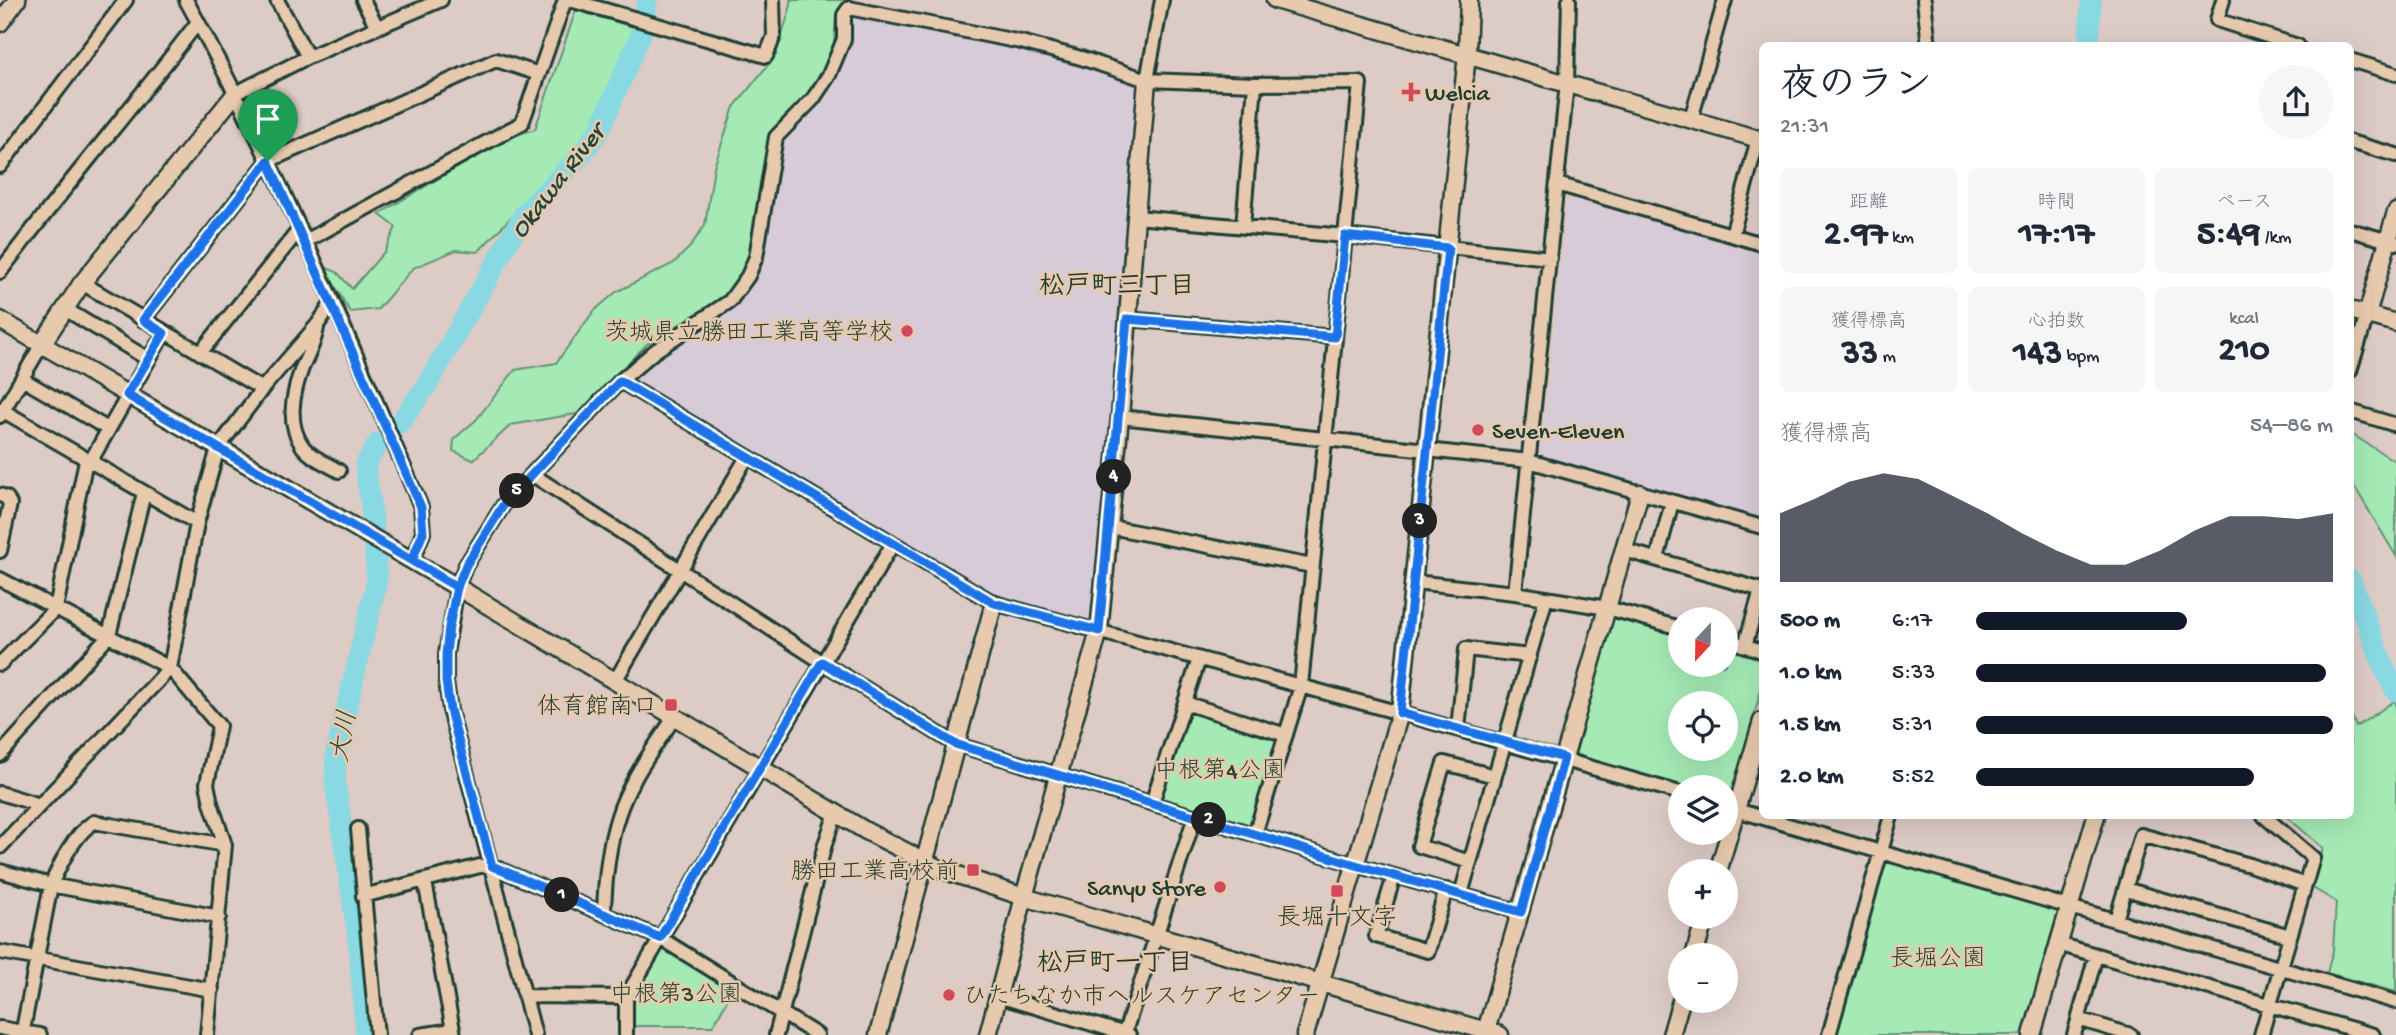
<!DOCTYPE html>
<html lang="ja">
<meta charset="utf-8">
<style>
body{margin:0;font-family:"Gochi Hand","Klee One",sans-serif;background:#f6f6f7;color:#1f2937;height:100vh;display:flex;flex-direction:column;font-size:26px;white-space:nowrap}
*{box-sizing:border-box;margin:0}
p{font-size:23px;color:#747a83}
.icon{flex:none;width:38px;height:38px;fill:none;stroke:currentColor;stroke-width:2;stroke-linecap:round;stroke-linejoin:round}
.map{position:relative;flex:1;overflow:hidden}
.side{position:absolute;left:1759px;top:42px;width:595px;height:777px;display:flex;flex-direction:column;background:#fff;border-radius:10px;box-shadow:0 7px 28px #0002}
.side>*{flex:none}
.needle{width:46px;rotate:202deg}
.controls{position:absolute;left:1668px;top:607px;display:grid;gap:14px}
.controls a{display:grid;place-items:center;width:70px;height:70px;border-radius:50%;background:#fff;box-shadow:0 7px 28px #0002;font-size:35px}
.pin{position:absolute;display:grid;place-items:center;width:60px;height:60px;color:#fff;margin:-72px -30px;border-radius:50% 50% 50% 0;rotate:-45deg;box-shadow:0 0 7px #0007}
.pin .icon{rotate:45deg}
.km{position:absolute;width:35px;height:35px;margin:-18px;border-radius:50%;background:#222;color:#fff;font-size:19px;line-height:35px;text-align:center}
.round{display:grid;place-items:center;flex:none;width:74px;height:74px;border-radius:37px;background:#f6f6f7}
.head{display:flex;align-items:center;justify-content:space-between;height:119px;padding:0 21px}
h1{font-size:38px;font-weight:700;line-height:52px}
.metrics{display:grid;grid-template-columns:repeat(3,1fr);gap:10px;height:119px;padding:7px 21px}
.metrics div{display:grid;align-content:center;border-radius:10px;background:#f6f6f7;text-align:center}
.metrics b{font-size:35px;font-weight:700}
.metrics small{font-size:19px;font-weight:400}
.metrics p{font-size:19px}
.chart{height:196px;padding:14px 21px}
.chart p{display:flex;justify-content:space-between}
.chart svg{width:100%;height:126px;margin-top:7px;fill:#111827;opacity:.7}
ul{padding:0 21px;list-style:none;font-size:23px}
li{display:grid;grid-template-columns:112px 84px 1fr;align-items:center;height:52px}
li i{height:18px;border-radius:9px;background:#111827}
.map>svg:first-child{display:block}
</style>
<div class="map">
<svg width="2396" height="1035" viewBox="0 0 2396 1035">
<rect width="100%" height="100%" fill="#ddcbc6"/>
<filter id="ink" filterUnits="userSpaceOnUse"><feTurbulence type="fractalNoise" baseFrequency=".0143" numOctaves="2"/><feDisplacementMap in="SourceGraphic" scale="14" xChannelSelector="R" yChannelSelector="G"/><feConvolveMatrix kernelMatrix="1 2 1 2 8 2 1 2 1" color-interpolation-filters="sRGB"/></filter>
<g filter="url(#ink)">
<path fill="#d6cbd7" d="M 854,13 L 1041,52 L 1133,80 L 1138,86 L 1092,617 L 1084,621 L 995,597 L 635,381 L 635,375 L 672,346 L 723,315 L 739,296 L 781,140 L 795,127 L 837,77 L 850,47 L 850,18 Z
M 1573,199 L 1762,251 L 1762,519 L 1542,458 L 1567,205 Z"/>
<path fill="#a5eab5" stroke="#629474" stroke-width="2" fill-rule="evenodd" d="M 790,0 L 848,0 L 836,14 L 834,48 L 822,73 L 807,95 L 770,133 L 750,256 L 742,275 L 728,295 L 647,344 L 615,376 L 587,412 L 511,425 L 473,460 L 453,451 L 454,439 L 476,420 L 515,370 L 556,363 L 594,311 L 616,292 L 674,263 L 690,247 L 705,225 L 714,167 L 734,107 L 776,55 L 791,5 Z
M 576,10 L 634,27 L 596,124 L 576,149 L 478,252 L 456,250 L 413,268 L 378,309 L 350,312 L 324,267 L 337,272 L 352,289 L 385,251 L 396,227 L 379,214 L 505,139 L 535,129 Z
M 2350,433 L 2396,462 L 2396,556 L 2350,479 Z
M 1619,616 L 1680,634 L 1680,665 L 1726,665 L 1726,647 L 1762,657 L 1762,687 L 1732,793 L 1726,795 L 1726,788 L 1682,787 L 1574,754 L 1612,618 ZM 1680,704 L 1726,704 L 1726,749 L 1680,749 Z
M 2396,700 L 2396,992 L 2327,973 L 2333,950 L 2336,902 L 2313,888 L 2323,848 L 2286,816 L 2350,816 L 2350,710 L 2356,727 Z
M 1189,710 L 1279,739 L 1251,827 L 1160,798 Z
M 1884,860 L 2058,911 L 2022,1035 L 1833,1035 Z
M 664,947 L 732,991 L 713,1026 L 633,1026 L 634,999 Z"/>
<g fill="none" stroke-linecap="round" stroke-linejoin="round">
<path stroke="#88d9e2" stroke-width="21" d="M 2089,46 L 2091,0
M 400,423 L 427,385 L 524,214 L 581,155 L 600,129 L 644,27 L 647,0
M 2350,579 L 2385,670 L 2396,691
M 366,1035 L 358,938 L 335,781 L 336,753 L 377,581 L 372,513 L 365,465 L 378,443"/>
<g stroke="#1f3d34" stroke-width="18">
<path id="street" d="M 186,0 C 276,163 348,336 421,507 L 423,533 L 412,560
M 277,0 L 308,57
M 363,0 L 377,27
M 570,0 L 766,56 L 774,36 L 773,0
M 1924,0 L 1929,46
M 2223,0 L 2217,20 L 2298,46
M 2350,60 L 2396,74
M 1147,80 L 1162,0
M 236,93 L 308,57 L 441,0
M 1691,119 L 1725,0
M 2350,142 L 2396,155
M 0,166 L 126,0
M 1557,184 L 1762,244
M 1136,217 L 1345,236 L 1550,258
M 1243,226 L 1255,84
M 2350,230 L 2396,243
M 1732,235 L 1758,139
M 304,242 L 522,123 L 565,0
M 0,272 C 64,187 133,107 198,22
M 82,283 L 262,389
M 65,309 L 148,359
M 1127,319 L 1335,337
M 143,320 L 268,161 L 496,60 L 539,74
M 317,328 C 315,342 308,355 302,368 C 293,393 286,423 303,447 C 312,458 327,464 339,471
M 200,353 L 299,230
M 2350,371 L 2367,315
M 22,379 L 108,429
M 620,381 L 994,603 L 1400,713 L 1680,793
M 0,409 L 197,523
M 2350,411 L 2396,425
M 0,416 L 42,344
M 1120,417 L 1529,461 L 1762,527
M 90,462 L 164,333
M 533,475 L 822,662 L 955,744 L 1356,865 L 1521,912
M 0,495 L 7,498 L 10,504 L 0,551
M 1110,527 L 1312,566
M 1624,550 L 1762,590
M 1657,559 L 1672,502
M 0,579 L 170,668 L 219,726 L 207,784 L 211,803 L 225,845 L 207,1035
M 1414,582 L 1515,593 L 1607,608 L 1680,628
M 1515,593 L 1567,83 L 1569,0
M 1726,640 L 1762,651
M 1745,646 L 1761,590
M 0,664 L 56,608 L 86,460
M 615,681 L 747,457
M 1185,703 L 1286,735
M 1458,729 L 1466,649 L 1530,656
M 0,755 L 109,635 L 144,493
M 0,793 L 40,805
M 1152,803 L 1199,659
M 1726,807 L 2396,1002
M 358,829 L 377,1035
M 0,847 L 170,668 L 197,523 L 218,448 L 262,389 L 318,324 L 332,303
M 1470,862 L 1419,846 L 1444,763 L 1495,776
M 0,871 L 51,885 L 219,917
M 1394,876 L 1376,936 L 1428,951 L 1446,890
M 425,882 L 454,1035
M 2125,889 L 2290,936
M 1461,894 L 1546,598
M 363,896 L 480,866 L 492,866 L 660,938 L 817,1035
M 604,912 C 605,880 608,847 618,816 C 629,780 655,747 675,716
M 2116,920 L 2141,835 L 2250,865 L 2305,885
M 2058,944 L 2096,955
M 0,952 L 212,990
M 525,996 L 626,997
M 998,996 L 1129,1035
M 2078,1019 L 2131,1035
M 0,1028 L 40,1035
M 22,1035 L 51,885 C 60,864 74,834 94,822 L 225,845
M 420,1035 L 453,1030
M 535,1035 L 450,710 L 446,681 L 446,654 L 457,587 L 466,565 L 504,504 L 620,381 L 655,351 L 730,301 L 748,276 L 756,257 L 776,137 L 813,99 L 829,75 L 844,39 L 844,15 L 849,8 L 1021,42 L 1081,58 L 1147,80 L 1255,84 L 1360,83 L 1301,686 L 1255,834
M 626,1035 L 626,997 L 892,545
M 776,1035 L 825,844 L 836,813
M 1124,1035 L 1195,816
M 1829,1035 L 1891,816
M 2074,1035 L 2096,955 L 2373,1035
M 2261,1035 L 2313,858 L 2264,816"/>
</g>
<g stroke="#1f3d34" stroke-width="21">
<path id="secondary" d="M 1275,0 L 1762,140
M 0,23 L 17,0
M 2350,310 L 2396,323
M 2367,315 L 2396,212
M 0,320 L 457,587 L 866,831 L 940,869 L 1024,897 L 1500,1035
M 42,344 L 82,283 L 236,93
M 1718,872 L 1762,721
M 1694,956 L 1705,917
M 1486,1031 L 1640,493
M 878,1035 L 994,603
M 988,1035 L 1024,897 L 1099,631 L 1120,417 L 1147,80
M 1305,1035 L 1400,713 L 1467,54 L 1469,0
M 1671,1035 L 1681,1001
M 2032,1035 L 2096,816"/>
</g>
<use href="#street" stroke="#e7caae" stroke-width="12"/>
<use href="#secondary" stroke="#e7caae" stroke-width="16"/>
</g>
</g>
<g fill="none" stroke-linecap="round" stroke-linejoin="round" filter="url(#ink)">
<g stroke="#fff" stroke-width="14">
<path id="route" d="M 268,161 L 421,507 L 423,533 L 412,560 L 457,587 L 449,627 L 446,654 L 446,681 L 450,710 L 492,866 L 660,938 L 822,662 L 955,744 L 1356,865 L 1521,912 L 1564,758 L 1400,713 L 1448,248 L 1345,236 L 1335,337 L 1127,319 L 1099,631 L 994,603 L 620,381 L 504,504 L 466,565 L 457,587 L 127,395 L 164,333 L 143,320 L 268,161"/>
</g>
<use href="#route" stroke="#1a73e8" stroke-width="9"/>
</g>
<g fill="#d1495b" stroke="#e7caae" stroke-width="2.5">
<path d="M1407.5 81.5h7v7h7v7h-7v7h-7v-7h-7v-7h7z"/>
<circle cx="907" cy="331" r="7"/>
<circle cx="1478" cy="430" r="7"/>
<rect x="664" y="698" width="14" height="14" rx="3.5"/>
<rect x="966" y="863" width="14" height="14" rx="3.5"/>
<circle cx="1220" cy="887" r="7"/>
<rect x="1330" y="884" width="14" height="14" rx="3.5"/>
<circle cx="949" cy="995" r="7"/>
</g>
<g text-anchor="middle" stroke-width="5" stroke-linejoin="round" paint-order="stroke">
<g font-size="24" fill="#1f3d34" stroke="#e7caae" text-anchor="end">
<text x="1425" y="100" text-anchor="start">Welcia</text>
<text x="893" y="339">茨城県立勝田工業高等学校</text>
<text x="1492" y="438" text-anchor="start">Seven-Eleven</text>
<text x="657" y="713">体育館南口</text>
<text x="959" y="878">勝田工業高校前</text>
<text x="1206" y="895">Sanyu Store</text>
<text x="1337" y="924" text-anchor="middle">長堀十文字</text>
<text x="963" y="1003" text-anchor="start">ひたちなか市ヘルスケアセンター</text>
</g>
<g font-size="24" fill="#26463a" stroke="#e7caae">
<text x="1220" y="777">中根第4公園</text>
<text x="1938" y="965">長堀公園</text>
<text x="676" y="1001">中根第3公園</text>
</g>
<g font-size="26" font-style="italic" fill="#24453d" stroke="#e7caae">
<text transform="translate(556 180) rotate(-52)" y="9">Okawa River</text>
<text transform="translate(342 736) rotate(-80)" y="9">大川</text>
</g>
<g font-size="26" font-weight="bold" fill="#1f3d34" stroke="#e7caae">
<text x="1117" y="293">松戸町三丁目</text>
<text x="1115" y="970">松戸町一丁目</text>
</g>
</g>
</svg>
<div class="controls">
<a><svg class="needle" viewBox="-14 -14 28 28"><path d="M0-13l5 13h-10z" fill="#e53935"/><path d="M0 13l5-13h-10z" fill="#747a83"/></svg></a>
<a><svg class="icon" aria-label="locate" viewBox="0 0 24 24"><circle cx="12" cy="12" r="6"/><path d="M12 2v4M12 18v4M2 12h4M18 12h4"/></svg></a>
<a><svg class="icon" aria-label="layers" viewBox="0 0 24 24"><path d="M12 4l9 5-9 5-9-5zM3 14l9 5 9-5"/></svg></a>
<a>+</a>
<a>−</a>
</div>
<div class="pin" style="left:268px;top:161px;background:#1e9e55"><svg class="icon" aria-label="arrive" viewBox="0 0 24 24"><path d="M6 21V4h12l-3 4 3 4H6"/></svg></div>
<b class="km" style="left:562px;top:895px">1</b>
<b class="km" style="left:1209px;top:820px">2</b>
<b class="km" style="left:1420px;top:521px">3</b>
<b class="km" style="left:1114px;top:477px">4</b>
<b class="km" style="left:517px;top:491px">5</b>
<section class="side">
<div class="head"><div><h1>夜のラン</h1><p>21:31</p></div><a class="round"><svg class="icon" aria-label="share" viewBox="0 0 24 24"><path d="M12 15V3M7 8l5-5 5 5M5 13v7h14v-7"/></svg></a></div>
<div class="metrics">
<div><p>距離</p><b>2.97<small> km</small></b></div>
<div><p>時間</p><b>17:17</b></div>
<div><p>ペース</p><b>5:49<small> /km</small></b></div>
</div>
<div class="metrics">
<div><p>獲得標高</p><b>33<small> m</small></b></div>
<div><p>心拍数</p><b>143<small> bpm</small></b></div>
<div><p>kcal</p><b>210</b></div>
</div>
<div class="chart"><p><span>獲得標高</span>54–86 m</p>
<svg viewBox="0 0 160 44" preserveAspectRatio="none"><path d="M0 44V20L10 15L20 9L30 6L40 8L50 14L60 20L70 27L80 33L90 38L100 38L110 33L120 26L130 21L140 21L150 22L160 20V44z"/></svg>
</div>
<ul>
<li><b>500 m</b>6:17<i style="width:59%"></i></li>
<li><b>1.0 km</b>5:33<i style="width:98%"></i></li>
<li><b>1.5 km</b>5:31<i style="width:100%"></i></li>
<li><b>2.0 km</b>5:52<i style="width:78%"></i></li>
</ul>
</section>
</div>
